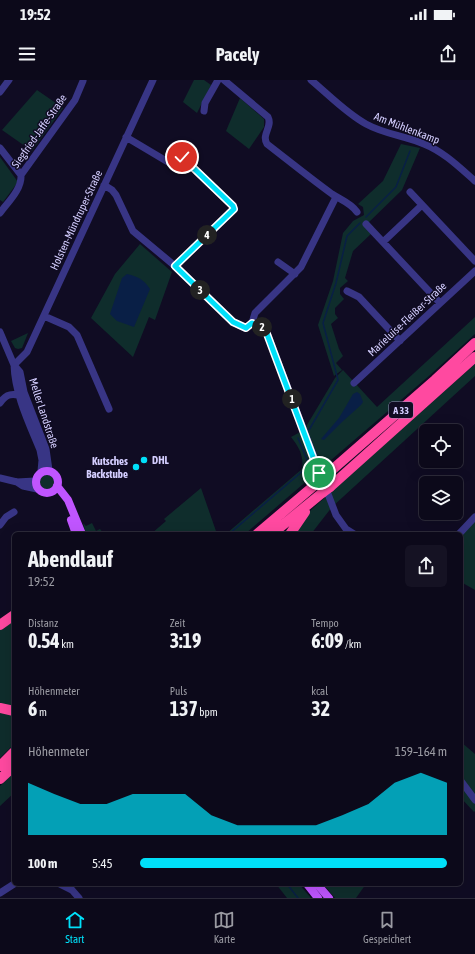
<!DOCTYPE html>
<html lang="de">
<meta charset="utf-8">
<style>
body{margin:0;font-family:"Asap Condensed",sans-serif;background:#151223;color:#f1f3f6;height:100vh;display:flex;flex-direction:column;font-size:15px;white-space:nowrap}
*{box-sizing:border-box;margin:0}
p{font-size:13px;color:#9a9aa2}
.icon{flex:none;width:22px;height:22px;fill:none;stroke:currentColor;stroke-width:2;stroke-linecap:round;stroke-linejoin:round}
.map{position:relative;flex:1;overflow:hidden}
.side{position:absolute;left:12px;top:452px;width:451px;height:354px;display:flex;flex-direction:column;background:#0c091a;border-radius:6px;box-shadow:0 4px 16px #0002,0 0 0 1px #2c2a39}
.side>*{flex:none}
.fabs{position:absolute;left:419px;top:344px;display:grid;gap:8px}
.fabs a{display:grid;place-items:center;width:44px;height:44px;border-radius:6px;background:#0c091a;box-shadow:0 4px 16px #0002,0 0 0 1px #2c2a39;font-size:20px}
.pin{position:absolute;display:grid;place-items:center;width:34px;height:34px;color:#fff;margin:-17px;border:2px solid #fff;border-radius:50%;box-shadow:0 1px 4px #0007}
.km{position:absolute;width:20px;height:20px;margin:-10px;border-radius:50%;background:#222;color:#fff;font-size:11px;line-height:20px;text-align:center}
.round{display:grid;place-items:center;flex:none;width:42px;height:42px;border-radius:6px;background:#151223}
.head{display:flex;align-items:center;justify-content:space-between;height:68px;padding:0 16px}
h1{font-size:22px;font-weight:700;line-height:30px}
.figures{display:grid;grid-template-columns:repeat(3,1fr);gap:6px;height:68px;padding:4px 16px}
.figures div{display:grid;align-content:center}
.figures b{font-size:20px;font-weight:700}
.figures small{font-size:11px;font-weight:400}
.figures p{font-size:11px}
.chart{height:112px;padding:8px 16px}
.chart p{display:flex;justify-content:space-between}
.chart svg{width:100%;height:72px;margin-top:4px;fill:#00e0f9;opacity:.7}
ul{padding:0 16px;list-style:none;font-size:13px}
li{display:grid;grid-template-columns:64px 48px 1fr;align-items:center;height:30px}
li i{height:10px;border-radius:5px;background:#00e0f9}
.status{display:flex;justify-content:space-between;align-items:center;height:28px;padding:0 20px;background:#0c091a;direction:ltr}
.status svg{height:11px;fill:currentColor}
header{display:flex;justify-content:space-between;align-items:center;height:52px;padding:0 16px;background:#0c091a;font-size:18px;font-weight:700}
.dock{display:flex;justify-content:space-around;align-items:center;height:56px;border-top:1px solid #2c2a39;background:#0c091a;font-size:11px;color:#9a9aa2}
.dock a{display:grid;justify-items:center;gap:2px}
.dock .selected{color:#00e0f9}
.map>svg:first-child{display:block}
</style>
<div class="status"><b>19:52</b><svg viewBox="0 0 49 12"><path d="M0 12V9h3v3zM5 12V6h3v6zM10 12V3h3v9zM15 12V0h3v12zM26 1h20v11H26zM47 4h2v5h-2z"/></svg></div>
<header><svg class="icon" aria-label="menu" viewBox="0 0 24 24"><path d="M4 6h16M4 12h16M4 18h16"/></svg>Pacely<svg class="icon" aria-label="share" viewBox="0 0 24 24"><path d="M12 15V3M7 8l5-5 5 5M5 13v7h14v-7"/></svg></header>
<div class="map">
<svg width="475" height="818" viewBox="0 0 475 818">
<rect width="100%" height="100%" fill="#100c23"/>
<path fill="#0f2d2c" d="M 194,0 L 204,0 L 211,5 L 197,33 L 183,22 Z
M 37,10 L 63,28 L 32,71 L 2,50 Z
M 240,18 L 264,39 L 264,47 L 249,69 L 226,51 Z
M 401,64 L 420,68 L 402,110 L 366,145 L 372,153 L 353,171 L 345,198 L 348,201 L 340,208 L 340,214 L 344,219 L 335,228 L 335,234 L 338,238 L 331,244 L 339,269 L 343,276 L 336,283 L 342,290 L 334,296 L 318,245 L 333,201 L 343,153 L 353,141 L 364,135 L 363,127 L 358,124 L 383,101 Z
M 0,77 L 18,102 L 3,122 L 0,120 Z
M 140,164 L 172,192 L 155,240 L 149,237 L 133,277 L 91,238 L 115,194 Z
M 475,237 L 475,254 L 430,295 L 245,454 L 226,454 L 302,389 C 304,376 299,367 291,357 L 304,350 L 335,298 L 343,290 L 377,327 Z
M 28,253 L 22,268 L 18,269 L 15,268 L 11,261 Z
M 475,284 L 475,296 L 332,427 L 311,454 L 292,454 L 299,443 L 312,429 Z
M40 402a7 7 0 1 1 14 0a7 7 0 1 1-14 0Z
M 201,408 L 217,454 L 151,454 L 166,441 L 164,439 Z
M 475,441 L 475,510 L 461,502 L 461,454 Z
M 83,443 L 86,446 L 92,443 L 96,451 L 100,449 L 103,453 L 101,454 L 86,454 Z
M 14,538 L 14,629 L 0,626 L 0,549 Z
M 0,628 L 14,631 L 14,664 L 0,678 Z
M 461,662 L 475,674 L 475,731 L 474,732 L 461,718 Z
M 14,693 L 14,713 L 0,726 L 0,706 Z
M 276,804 L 299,804 L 311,818 L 287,818 Z
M 323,804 L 366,804 L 356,818 L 335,818 Z"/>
<path fill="#091f46" d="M 127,194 C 139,197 143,199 150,209 L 134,247 L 117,241 L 110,234 L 122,198 Z
M 357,312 L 360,314 L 363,322 L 361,325 L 342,342 L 324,360 L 321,359 L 339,338 L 353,314 Z"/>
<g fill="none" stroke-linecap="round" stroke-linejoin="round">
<path stroke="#091f46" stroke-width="1.5" d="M 366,137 L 396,107 L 410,71
M 309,350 L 338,300 L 323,243 L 336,203 L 347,156 L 360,143
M 229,454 L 305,389 L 308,382 L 298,358
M 287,804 L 298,818"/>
<path stroke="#383585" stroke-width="7" d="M 224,0 L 268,37 C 273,47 261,54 267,64 C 289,81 310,98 332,114 C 341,120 351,123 357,132
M 311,0 C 329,15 346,33 366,44 C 384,54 405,56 424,64 C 444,72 459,87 475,101
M 0,12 L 9,0
M 204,31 L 205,23 L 218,0
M 126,57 L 168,82 L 172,81 L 175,78 L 182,77 L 233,126 L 234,129 L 226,137 L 175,186
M 0,68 L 21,95
M 104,105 L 112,110 L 116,115 L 133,151 L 175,186 L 233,242 L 245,248 L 252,243 L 261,247 L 267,253 L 336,435 L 346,449 L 354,454
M 410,112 L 475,181
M 0,133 C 8,122 22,109 21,95 L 75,20 L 83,1
M 366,144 L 440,223
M 383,162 L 422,125
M 278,182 L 295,194
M 347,211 L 359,217 L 400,261
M 44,236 L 69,247 L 77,255 L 109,329
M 252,243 L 255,233 L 301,187 L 336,117
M 0,252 L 14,285 L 20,292 L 24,312 L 46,369 L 49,390
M 14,285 L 27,272 L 153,0
M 14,285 C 15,315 29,343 40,370 L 42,380 L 41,391
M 354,303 L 475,191
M 0,323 C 5,316 9,313 18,315
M 0,398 L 17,402 L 35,401
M 17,402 L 23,406 L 37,409
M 0,445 L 6,437 L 14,432
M 459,454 L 475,437
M 461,701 L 475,720
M 60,804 L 72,810 L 79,818
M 0,813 L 14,804"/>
<path stroke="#c055ff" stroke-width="8" d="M36 402a11 11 0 1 1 22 0a11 11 0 1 1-22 0Z
M 57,406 L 68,420 L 82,454
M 71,440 L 76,454
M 307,804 L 318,818
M 317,804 L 329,818"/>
<path stroke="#ff49a0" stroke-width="10" d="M 325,396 L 435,300 L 475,263
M 330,407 L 475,277
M 257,454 L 316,404
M 272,454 L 322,413
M 290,454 L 305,432
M 0,545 L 14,535
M 0,628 L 14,631
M 0,686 L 14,672
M 0,699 L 14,686"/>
<path stroke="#ff49a0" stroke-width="10" d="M 316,404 L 325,396
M 322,413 L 330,407"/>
</g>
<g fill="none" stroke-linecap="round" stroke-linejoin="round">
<g stroke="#fff" stroke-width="8">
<path id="route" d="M 182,77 L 233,126 L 234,129 L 175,186 L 233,242 L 246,248 L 252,243 L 261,247 L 267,254 L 319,393"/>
</g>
<use href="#route" stroke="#00e0f9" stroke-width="5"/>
</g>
<g fill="#00e0f9" stroke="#100c23" stroke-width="1.5">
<circle cx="144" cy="380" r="4"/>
<circle cx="136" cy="387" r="4"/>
</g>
<g text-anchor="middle" stroke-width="3" stroke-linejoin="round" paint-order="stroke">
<rect fill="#100c23" stroke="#9994bd" stroke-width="1" x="389" y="322" width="24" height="16" rx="3"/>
<g font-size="10" font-weight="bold" fill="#d4ceff">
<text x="401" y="334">A 33</text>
</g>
<g font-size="11" fill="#d4ceff" stroke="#100c23">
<text transform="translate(407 48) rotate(21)" y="4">Am Mühlenkamp</text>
<text transform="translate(39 51) rotate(-55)" y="4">Siegfried-Jaffe-Straße</text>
<text transform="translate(76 140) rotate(-65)" y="4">Holsten-Mündruper-Straße</text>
<text transform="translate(407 239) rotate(-43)" y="4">Marieluise-Fleißer-Straße</text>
<text transform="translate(44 333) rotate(72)" y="4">Meller Landstraße</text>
</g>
<g font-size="11" font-weight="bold" fill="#d4ceff" stroke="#100c23" text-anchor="start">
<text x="152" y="384">DHL</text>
<text x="128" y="385" text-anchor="end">Kutsches<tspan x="128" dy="13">Backstube</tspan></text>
</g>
</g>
</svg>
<div class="fabs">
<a><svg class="icon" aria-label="locate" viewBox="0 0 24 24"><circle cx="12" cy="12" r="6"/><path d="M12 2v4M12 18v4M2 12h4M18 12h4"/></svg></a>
<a><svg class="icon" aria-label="layers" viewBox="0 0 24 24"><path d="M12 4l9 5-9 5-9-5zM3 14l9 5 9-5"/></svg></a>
</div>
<div class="pin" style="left:319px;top:393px;background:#1e9e55"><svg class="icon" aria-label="arrive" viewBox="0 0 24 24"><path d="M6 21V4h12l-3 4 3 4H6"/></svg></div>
<div class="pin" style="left:182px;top:77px;background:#d93025"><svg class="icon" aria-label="check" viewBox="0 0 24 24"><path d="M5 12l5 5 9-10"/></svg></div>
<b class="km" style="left:292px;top:319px">1</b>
<b class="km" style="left:262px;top:247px">2</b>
<b class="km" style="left:200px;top:210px">3</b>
<b class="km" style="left:207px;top:155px">4</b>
<section class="side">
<div class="head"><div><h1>Abendlauf</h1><p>19:52</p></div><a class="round"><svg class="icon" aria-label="share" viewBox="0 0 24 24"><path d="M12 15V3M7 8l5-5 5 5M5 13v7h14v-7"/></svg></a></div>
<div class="figures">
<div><p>Distanz</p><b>0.54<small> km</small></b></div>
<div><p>Zeit</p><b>3:19</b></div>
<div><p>Tempo</p><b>6:09<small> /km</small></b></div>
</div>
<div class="figures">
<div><p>Höhenmeter</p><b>6<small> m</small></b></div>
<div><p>Puls</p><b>137<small> bpm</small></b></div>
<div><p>kcal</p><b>32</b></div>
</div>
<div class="chart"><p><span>Höhenmeter</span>159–164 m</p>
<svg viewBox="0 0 160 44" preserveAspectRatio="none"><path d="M0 44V12L10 19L20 25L30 25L40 19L50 19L60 19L70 32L80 38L90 38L100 38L110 38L120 32L130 25L140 12L150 6L160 12V44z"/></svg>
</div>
<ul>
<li><b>100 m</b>5:45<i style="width:100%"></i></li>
</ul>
</section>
</div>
<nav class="dock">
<a class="selected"><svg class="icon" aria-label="home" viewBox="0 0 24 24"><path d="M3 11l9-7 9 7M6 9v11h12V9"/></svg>Start</a>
<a><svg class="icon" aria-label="map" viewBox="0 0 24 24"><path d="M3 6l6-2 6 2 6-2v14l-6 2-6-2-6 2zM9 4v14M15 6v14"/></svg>Karte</a>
<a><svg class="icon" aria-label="saved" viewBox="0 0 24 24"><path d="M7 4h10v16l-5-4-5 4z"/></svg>Gespeichert</a>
</nav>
